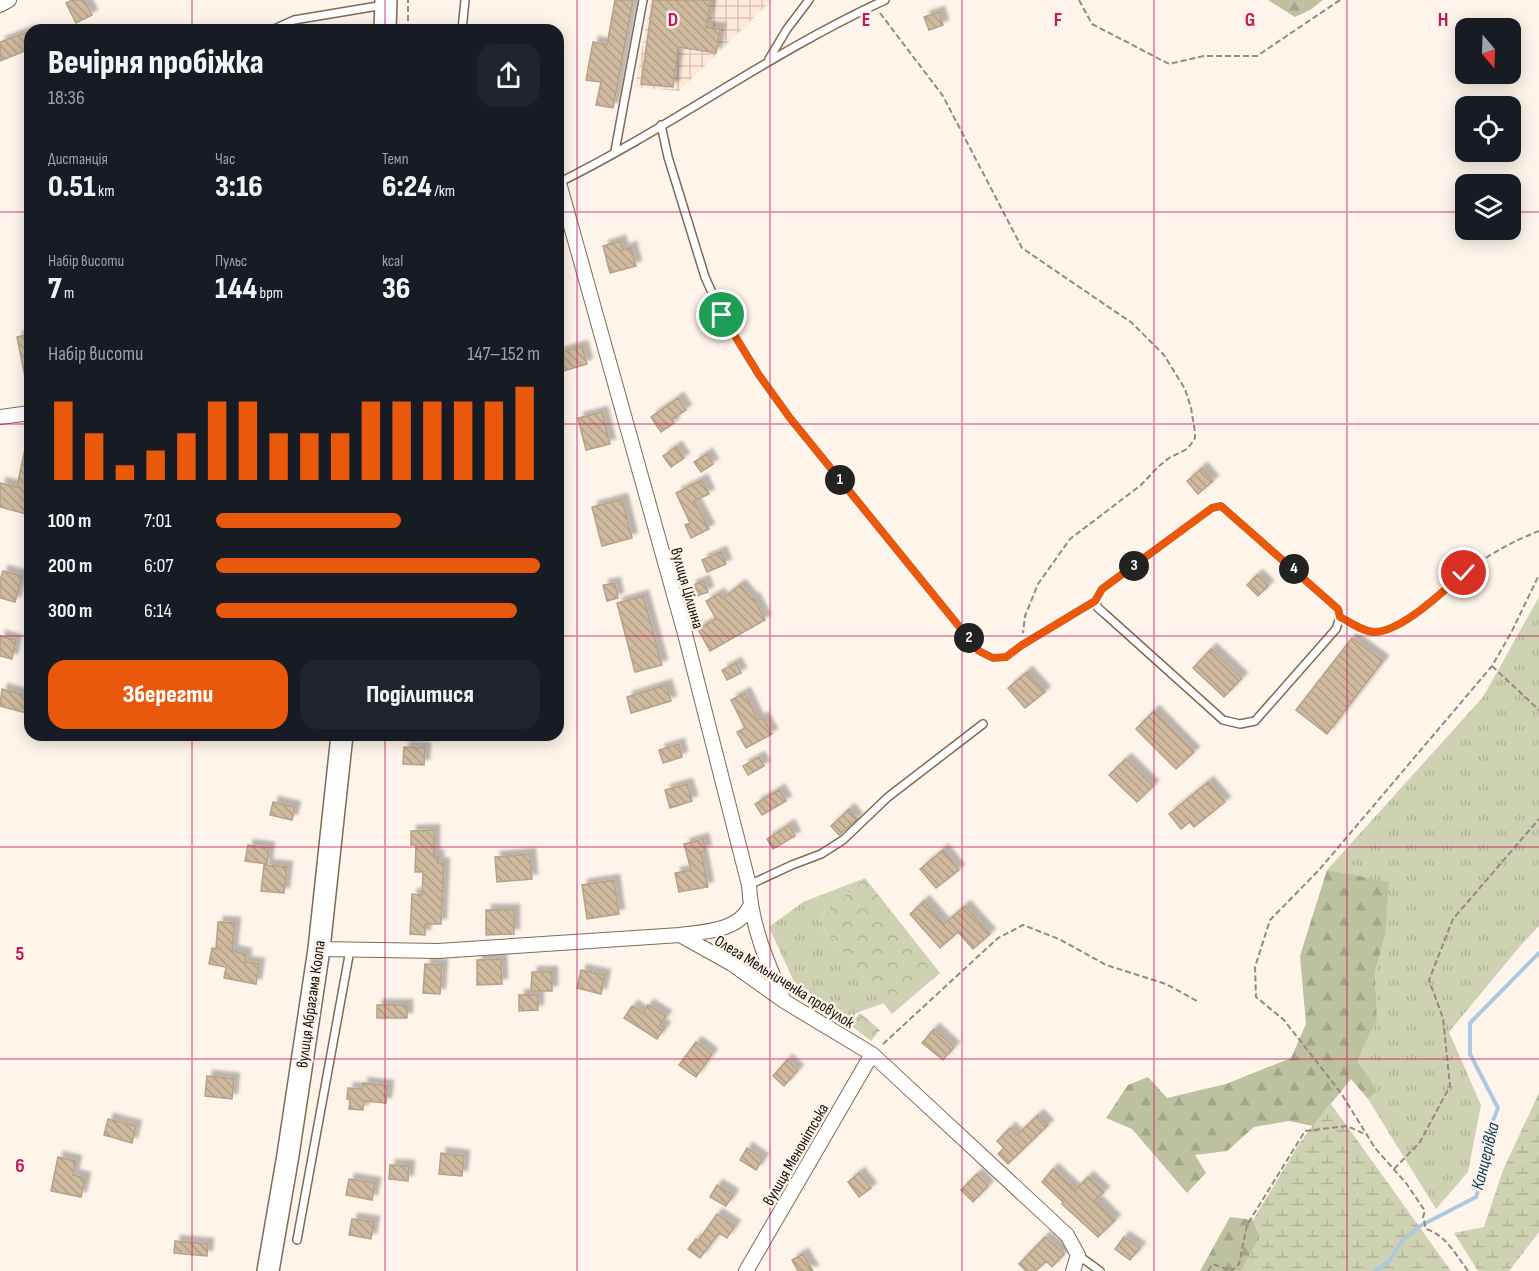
<!DOCTYPE html>
<html lang="uk">
<meta charset="utf-8">
<style>
body{margin:0;font-family:"Sofia Sans Condensed",sans-serif;background:#20242c;color:#f1f3f6;height:100vh;display:flex;flex-direction:column;font-size:22px;white-space:nowrap}
*{box-sizing:border-box;margin:0}
p{font-size:20px;color:#9ea1a6}
.icon{flex:none;width:33px;height:33px;fill:none;stroke:currentColor;stroke-width:2;stroke-linecap:round;stroke-linejoin:round}
.map{position:relative;flex:1;overflow:hidden}
.drawer{position:absolute;left:24px;top:24px;width:540px;height:717px;display:flex;flex-direction:column;background:#171b24;border-radius:18px;box-shadow:0 3px 15px #0003}
.drawer>*{flex:none}
.needle{width:39px;rotate:161deg}
.buttons{position:absolute;left:1455px;top:18px;display:grid;gap:12px}
.buttons a{display:grid;place-items:center;width:66px;height:66px;border-radius:12px;background:#171b24;box-shadow:0 3px 15px #0003;font-size:30px}
.pin{position:absolute;display:grid;place-items:center;width:51px;height:51px;color:#fff;margin:-26px;border:3px solid #fff;border-radius:50%;box-shadow:0 2px 6px #0007}
.km{position:absolute;width:30px;height:30px;margin:-15px;border-radius:50%;background:#222;color:#fff;font-size:16px;line-height:30px;text-align:center}
.round{display:grid;place-items:center;flex:none;width:63px;height:63px;border-radius:18px;background:#20242c}
.summary{display:flex;align-items:center;justify-content:space-between;height:102px;padding:0 24px}
h1{font-size:33px;font-weight:800;line-height:45px}
.stats{display:grid;grid-template-columns:repeat(3,1fr);gap:9px;height:102px;padding:6px 24px}
.stats div{display:grid;align-content:center}
.stats b{font-size:30px;font-weight:800}
.stats small{font-size:16px;font-weight:400}
.stats p{font-size:16px}
.chart{height:168px;padding:12px 24px}
.chart p{display:flex;justify-content:space-between}
.chart svg{width:100%;height:108px;margin-top:6px;stroke:#ea580c;stroke-width:6}
.action{display:flex;gap:12px;margin-top:auto;padding:12px 24px}
.action a{flex:1;height:69px;border-radius:18px;background:#ea580c;color:#fff;font-size:24px;font-weight:800;line-height:69px;text-align:center}
.action a+a{background:#20242c;color:#f1f3f6}
ul{padding:0 24px;list-style:none;font-size:20px}
li{display:grid;grid-template-columns:96px 72px 1fr;align-items:center;height:45px}
li i{height:15px;border-radius:8px;background:#ea580c}
.map>svg:first-child{display:block}
</style>
<div class="map">
<svg width="1539" height="1271" viewBox="0 0 1539 1271">
<defs>
<pattern id="industrial-grid" width="8" height="8" patternUnits="userSpaceOnUse" patternTransform="scale(1.5)"><rect width="8" height="8" fill="#fde8d9"/><path d="M0 4h8M4 0v8" fill="none" stroke="#d8c6b9"/></pattern>
<pattern id="grass-tufts" width="24" height="20" patternUnits="userSpaceOnUse" patternTransform="scale(1.5)"><rect width="24" height="20" fill="#cfd2b2"/><path d="M3 7l-1-3M5 7V3M7 7l1-3M15 17l-1-3M17 17v-4M19 17l1-3" fill="none" stroke="#b1b398"/></pattern>
<pattern id="forest-firs" width="22" height="20" patternUnits="userSpaceOnUse" patternTransform="scale(1.5)"><rect width="22" height="20" fill="#bec1a0"/><path d="M5 1l3.5 6h-7zM16 11l3.5 6h-7z" fill="#a3a588"/></pattern>
<pattern id="wetland-marsh" width="20" height="14" patternUnits="userSpaceOnUse" patternTransform="scale(1.5)"><rect width="20" height="14" fill="#cfd2b2"/><path d="M1 5h8M5 5V1M11 12h8M15 12V8" fill="none" stroke="#b1b398"/></pattern>
<pattern id="park-crowns" width="20" height="18" patternUnits="userSpaceOnUse" patternTransform="scale(1.5)"><rect width="20" height="18" fill="#cfd2b2"/><path d="M2 6a3 3 0 1 1 6 0M12 15a3 3 0 1 1 6 0" fill="none" stroke="#b1b398"/></pattern>
<pattern id="building-back-hatch" width="6" height="6" patternUnits="userSpaceOnUse" patternTransform="scale(1.5)"><rect width="6" height="6" fill="#cfb99f"/><path d="M-1 5l2 2M0 0l6 6M5-1l2 2" fill="none" stroke="#b19e87"/></pattern>
<filter id="shadow"><feDropShadow dx="5.5" dy="-5.5" stdDeviation="1.5" flood-color="#0004"/></filter>
</defs>
<rect width="100%" height="100%" fill="#fef4ea"/>
<path fill="url(#industrial-grid)" d="M 651,0 L 772,0 L 679,91 L 635,87 Z"/>
<path fill="url(#grass-tufts)" d="M 1539,597 L 1539,926 L 1521,945 L 1449,1032 L 1481,1105 L 1468,1172 L 1436,1209 L 1368,1099 L 1378,1091 L 1357,1060 L 1377,1020 L 1375,973 L 1385,935 L 1327,870 L 1483,697 Z
M 865,878 L 818,921 L 884,1003 L 856,1013 L 848,1024 L 800,995 L 769,927 L 803,902 Z"/>
<path fill="url(#forest-firs)" d="M 1268,0 L 1323,0 L 1310,10 L 1295,17 Z
M 1327,870 L 1389,882 L 1385,935 L 1375,973 L 1377,1020 L 1357,1060 L 1378,1091 L 1368,1099 L 1351,1079 L 1313,1126 L 1289,1121 L 1254,1127 L 1227,1151 L 1195,1155 L 1206,1173 L 1187,1193 L 1132,1129 L 1106,1118 L 1128,1085 L 1148,1077 L 1167,1098 L 1226,1084 L 1291,1058 L 1306,1024 L 1300,956 Z
M 1230,1217 L 1253,1220 L 1260,1237 L 1241,1271 L 1200,1271 Z"/>
<path fill="url(#wetland-marsh)" d="M 1539,1093 L 1539,1232 L 1509,1271 L 1478,1271 L 1454,1233 L 1484,1227 L 1503,1170 Z
M 1330,1103 L 1347,1126 L 1451,1271 L 1241,1271 L 1260,1237 L 1253,1220 L 1299,1144 Z"/>
<path fill="url(#park-crowns)" d="M 865,878 L 940,973 L 892,1014 L 818,921 Z
M 860,1013 L 880,1030 L 871,1041 L 850,1025 Z"/>
<g fill="none" stroke-linecap="round" stroke-linejoin="round">
<path stroke="#acc9e1" stroke-width="4" d="M 1375,1271 L 1389,1261 L 1403,1240 L 1420,1226 L 1476,1197 L 1484,1174 L 1489,1149 L 1489,1131 L 1498,1108 L 1470,1054 L 1470,1023 L 1539,953"/>
</g>
<path fill="url(#building-back-hatch)" stroke="#b7a188" stroke-width="1.5" filter="url(#shadow)" d="M 72,0 L 84,0 L 92,15 L 76,23 L 66,3 Z
M 615,0 L 633,0 L 613,108 L 596,105 L 601,82 L 586,80 L 593,42 L 607,45 Z
M 653,0 L 711,0 L 706,27 L 720,29 L 716,53 L 678,47 L 673,87 L 641,84 Z
M 939,12 L 943,25 L 929,30 L 924,17 Z
M 30,31 L 30,49 L 0,61 L 0,42 Z
M 620,241 L 623,250 L 631,247 L 636,266 L 610,273 L 603,246 Z
M 30,334 L 30,377 L 25,377 L 17,337 Z
M 582,346 L 587,364 L 560,372 L 558,353 Z
M 678,398 L 686,410 L 672,419 L 674,423 L 661,432 L 651,417 Z
M 602,412 L 610,444 L 586,450 L 578,418 Z
M 676,447 L 684,458 L 671,467 L 663,456 Z
M 25,449 L 30,449 L 30,515 L 0,507 L 0,483 L 17,487 Z
M 707,454 L 713,464 L 701,472 L 694,462 Z
M 1202,468 L 1213,481 L 1198,494 L 1187,481 Z
M 702,480 L 709,494 L 694,501 L 709,529 L 691,538 L 685,525 L 690,523 L 676,493 Z
M 622,499 L 632,538 L 602,546 L 592,507 Z
M 721,552 L 726,564 L 707,572 L 702,560 Z
M 3,571 L 22,576 L 15,602 L 0,598 L 0,580 Z
M 1257,575 L 1268,586 L 1258,596 L 1247,585 Z
M 704,581 L 708,592 L 694,597 L 691,586 Z
M 615,583 L 618,598 L 607,601 L 603,585 Z
M 740,585 L 752,599 L 754,598 L 765,620 L 710,651 L 698,629 L 716,619 L 706,601 L 719,594 L 722,599 Z
M 643,596 L 662,665 L 635,672 L 617,603 Z
M 0,636 L 16,640 L 12,659 L 0,656 Z
M 1352,638 L 1383,661 L 1327,734 L 1296,710 Z
M 1211,649 L 1242,678 L 1224,697 L 1193,668 Z
M 736,663 L 741,673 L 727,680 L 722,670 Z
M 1027,672 L 1045,692 L 1025,708 L 1008,688 Z
M 666,685 L 671,701 L 631,713 L 627,697 Z
M 2,689 L 30,697 L 30,714 L 0,706 Z
M 745,693 L 758,720 L 763,718 L 772,734 L 746,748 L 737,732 L 745,728 L 731,700 Z
M 1154,711 L 1194,752 L 1176,769 L 1136,729 Z
M 679,744 L 682,757 L 663,763 L 659,750 Z
M 404,747 L 425,748 L 424,765 L 403,764 Z
M 759,757 L 764,766 L 748,775 L 743,766 Z
M 1126,759 L 1153,786 L 1137,802 L 1109,775 Z
M 1208,782 L 1225,802 L 1194,827 L 1190,822 L 1181,829 L 1169,814 Z
M 687,784 L 692,801 L 670,808 L 665,790 Z
M 779,790 L 786,801 L 762,815 L 755,804 Z
M 273,802 L 295,807 L 292,820 L 270,815 Z
M 849,809 L 857,819 L 839,835 L 831,826 Z
M 789,825 L 795,836 L 773,849 L 767,839 Z
M 434,830 L 434,856 L 438,856 L 438,863 L 444,864 L 441,924 L 425,924 L 425,935 L 410,934 L 412,894 L 422,895 L 423,872 L 415,872 L 416,845 L 411,845 L 411,831 Z
M 703,839 L 706,851 L 701,852 L 708,887 L 679,892 L 675,873 L 691,870 L 684,844 Z
M 248,845 L 269,848 L 267,864 L 245,861 Z
M 943,850 L 959,870 L 936,888 L 920,869 Z
M 530,854 L 532,879 L 497,882 L 495,857 Z
M 264,865 L 287,867 L 284,893 L 261,891 Z
M 614,880 L 619,914 L 587,919 L 582,885 Z
M 924,901 L 944,924 L 965,906 L 990,934 L 973,949 L 958,932 L 940,948 L 910,914 Z
M 486,910 L 514,910 L 514,934 L 486,935 Z
M 218,922 L 235,923 L 232,951 L 246,954 L 245,962 L 259,964 L 256,984 L 224,978 L 226,967 L 209,964 L 212,948 L 216,949 Z
M 501,959 L 502,984 L 477,985 L 477,960 Z
M 425,964 L 442,965 L 440,994 L 423,993 Z
M 581,970 L 605,975 L 601,994 L 577,988 Z
M 532,972 L 552,972 L 552,991 L 531,991 Z
M 519,995 L 538,995 L 538,1010 L 519,1011 Z
M 377,1005 L 407,1005 L 407,1018 L 377,1018 Z
M 648,1005 L 666,1016 L 660,1025 L 665,1027 L 657,1039 L 624,1018 L 632,1006 L 643,1013 Z
M 934,1029 L 954,1047 L 943,1060 L 922,1043 Z
M 696,1042 L 712,1054 L 696,1077 L 679,1065 Z
M 787,1060 L 798,1070 L 784,1086 L 773,1076 Z
M 207,1076 L 234,1079 L 232,1099 L 205,1096 Z
M 363,1083 L 388,1086 L 386,1103 L 364,1101 L 363,1110 L 349,1109 L 350,1100 L 347,1099 L 348,1088 L 362,1089 Z
M 1038,1115 L 1048,1125 L 1008,1164 L 998,1154 L 1004,1148 L 997,1141 L 1010,1128 L 1017,1135 Z
M 108,1119 L 136,1126 L 132,1143 L 104,1135 Z
M 747,1148 L 763,1159 L 756,1170 L 740,1160 Z
M 441,1153 L 464,1156 L 462,1176 L 439,1174 Z
M 58,1157 L 76,1161 L 73,1175 L 85,1178 L 81,1197 L 51,1191 Z
M 390,1165 L 409,1166 L 408,1181 L 389,1179 Z
M 1053,1169 L 1075,1190 L 1088,1177 L 1104,1192 L 1095,1200 L 1115,1220 L 1098,1237 L 1062,1204 L 1063,1202 L 1042,1182 Z
M 859,1173 L 871,1188 L 859,1197 L 848,1182 Z
M 977,1174 L 988,1186 L 973,1202 L 961,1190 Z
M 349,1179 L 375,1183 L 372,1200 L 346,1195 Z
M 717,1185 L 733,1195 L 726,1206 L 710,1197 Z
M 717,1214 L 735,1226 L 727,1238 L 719,1233 L 700,1258 L 688,1249 L 696,1239 L 698,1241 Z
M 352,1219 L 374,1222 L 371,1239 L 349,1235 Z
M 1045,1237 L 1064,1254 L 1052,1267 L 1046,1261 L 1036,1271 L 1026,1271 L 1019,1264 Z
M 1124,1237 L 1140,1248 L 1130,1260 L 1115,1249 Z
M 175,1241 L 208,1244 L 207,1256 L 174,1253 Z
M 803,1254 L 813,1271 L 798,1271 L 792,1260 Z"/>
<g fill="none" stroke-linecap="round" stroke-linejoin="round">
<g stroke="#7f6b53" stroke-width="10">
<path id="service" d="M 272,30 L 294,20 L 384,5
M 462,30 L 465,0
M 769,59 L 787,29 L 809,0
M 661,125 L 668,157 L 705,277 L 722,315 L 759,375 L 790,418 L 979,651 L 993,658 L 1006,657 L 1022,645 L 1095,601 L 1102,589 L 1212,508 L 1221,506 L 1338,609 L 1340,617 L 1336,629 L 1255,721 L 1240,724 L 1223,720 L 1105,614 L 1098,608 L 1095,601
M 615,151 L 643,0
M 558,183 C 670,128 771,52 885,0
M 1340,617 C 1350,622 1364,632 1375,632 C 1391,631 1410,617 1423,609
M 749,885 L 792,865 L 821,854 L 843,840 L 888,797 L 983,724
M 297,1240 L 350,950
M 1078,1255 L 1100,1271"/>
</g>
<g stroke="#7f6b53" stroke-width="16">
<path id="minor" d="M 0,5 L 9,0
M 559,183 L 684,630 L 749,885 C 751,925 767,962 783,999
M 0,417 L 30,413
M 680,935 C 704,932 739,931 750,906
M 319,949 L 438,951 L 680,935 L 732,964 L 784,1001 L 872,1054 L 1067,1235 L 1078,1255 L 1073,1271
M 746,1271 L 872,1054"/>
</g>
<g stroke="#7f6b53" stroke-width="24">
<path id="primary" d="M 385,30 L 386,0
M 268,1271 L 288,1155 L 319,949 L 342,735"/>
</g>
<path stroke="#938a81" stroke-width="2" stroke-dasharray="6 3" stroke-linecap="butt" d="M 1079,0 L 1092,24 L 1169,64 L 1204,56 L 1257,56 L 1340,0
M 880,13 L 943,96 L 1022,248 L 1132,323 L 1164,355 L 1185,389 L 1191,408 L 1195,432 L 1195,438 L 1191,444 L 1187,449 L 1169,458 L 1158,467 L 1141,485 L 1070,539 L 1038,584 L 1025,616 L 1023,633
M 408,30 L 408,0
M 1430,603 C 1466,570 1493,549 1539,531
M 1492,666 L 1539,710
M 883,1044 L 998,938 L 1023,925 L 1059,939 L 1106,965 L 1166,984 L 1197,1001
M 1394,1169 L 1420,1142 L 1450,1086 L 1443,1018 L 1429,980 L 1453,919 L 1539,819
M 1208,1271 L 1213,1264 L 1231,1271 L 1239,1264 L 1247,1225 L 1305,1131 L 1347,1126 L 1367,1135
M 1468,1271 C 1456,1255 1446,1235 1426,1229 L 1423,1217 L 1425,1211 L 1406,1183 L 1375,1148 L 1341,1093 L 1284,1020 L 1256,997 L 1255,967 L 1270,920 L 1319,870 L 1492,666 L 1511,633 L 1539,575"/>
<use href="#service" stroke="#fff" stroke-width="7"/>
<use href="#minor" stroke="#fff" stroke-width="14"/>
<use href="#primary" stroke="#fff" stroke-width="21"/>
</g>
<g fill="none" stroke-linecap="round" stroke-linejoin="round">
<g stroke="#fff" stroke-width="12">
<path id="route" d="M 722,315 L 759,375 L 790,418 L 979,651 L 993,658 L 1006,657 L 1022,645 L 1095,601 L 1102,589 L 1212,508 L 1221,506 L 1338,609 L 1340,617 C 1350,622 1363,632 1374,632 C 1402,632 1444,590 1464,573"/>
</g>
<use href="#route" stroke="#ea580c" stroke-width="8"/>
</g>
<path fill="none" stroke="#c2185b" stroke-width="1.5" stroke-opacity="0.55" d="M 192,0 L 192,30M 385,0 L 385,30M 577,0 L 577,1271M 770,0 L 770,1271M 962,0 L 962,1271M 1154,0 L 1154,1271M 1347,0 L 1347,1271M 0,212 L 30,212M 558,212 L 1466,212M 1510,212 L 1539,212M 0,424 L 30,424M 558,424 L 1539,424M 0,636 L 30,636M 558,636 L 1539,636M 192,735 L 192,1271M 385,735 L 385,1271M 0,847 L 1539,847M 0,1059 L 1539,1059"/>
<g text-anchor="middle" stroke-width="5" stroke-linejoin="round" paint-order="stroke">
<g font-size="16" fill="#160e06" stroke="#fef4ea">
<text transform="translate(688 588) rotate(74)" y="6">вулиця Цілинна</text>
<text transform="translate(785 981) rotate(32)" y="6">Олега Мельниченка провулок</text>
<text transform="translate(310 1004) rotate(-82)" y="6">вулиця Абрагама Коопа</text>
<text transform="translate(795 1154) rotate(-60)" y="6">вулиця Менонітська</text>
</g>
<g font-size="18" font-style="italic" fill="#083b5c" stroke="#fef4ea">
<text transform="translate(1485 1156) rotate(-76)" y="6">Канцерівка</text>
</g>
</g>
<g font-size="20" text-anchor="middle" font-weight="bold" fill="#c2185b" stroke="#fef4ea" stroke-width="5" stroke-linejoin="round" paint-order="stroke">
<text x="673" y="26">D</text>
<text x="866" y="26">E</text>
<text x="1058" y="26">F</text>
<text x="1250" y="26">G</text>
<text x="1443" y="26">H</text>
<text x="20" y="960">5</text>
<text x="20" y="1172">6</text>
</g>
</svg>
<div class="buttons">
<a><svg class="needle" viewBox="-14 -14 28 28"><path d="M0-13l5 13h-10z" fill="#e53935"/><path d="M0 13l5-13h-10z" fill="#9ea1a6"/></svg></a>
<a><svg class="icon" aria-label="locate" viewBox="0 0 24 24"><circle cx="12" cy="12" r="6"/><path d="M12 2v4M12 18v4M2 12h4M18 12h4"/></svg></a>
<a><svg class="icon" aria-label="layers" viewBox="0 0 24 24"><path d="M12 4l9 5-9 5-9-5zM3 14l9 5 9-5"/></svg></a>
</div>
<div class="pin" style="left:722px;top:315px;background:#1e9e55"><svg class="icon" aria-label="arrive" viewBox="0 0 24 24"><path d="M6 21V4h12l-3 4 3 4H6"/></svg></div>
<div class="pin" style="left:1464px;top:573px;background:#d93025"><svg class="icon" aria-label="check" viewBox="0 0 24 24"><path d="M5 12l5 5 9-10"/></svg></div>
<b class="km" style="left:840px;top:480px">1</b>
<b class="km" style="left:969px;top:638px">2</b>
<b class="km" style="left:1134px;top:566px">3</b>
<b class="km" style="left:1294px;top:569px">4</b>
<section class="drawer">
<div class="summary"><div><h1>Вечірня пробіжка</h1><p>18:36</p></div><a class="round"><svg class="icon" aria-label="share" viewBox="0 0 24 24"><path d="M12 15V3M7 8l5-5 5 5M5 13v7h14v-7"/></svg></a></div>
<div class="stats">
<div><p>Дистанція</p><b>0.51<small> km</small></b></div>
<div><p>Час</p><b>3:16</b></div>
<div><p>Темп</p><b>6:24<small> /km</small></b></div>
</div>
<div class="stats">
<div><p>Набір висоти</p><b>7<small> m</small></b></div>
<div><p>Пульс</p><b>144<small> bpm</small></b></div>
<div><p>kcal</p><b>36</b></div>
</div>
<div class="chart"><p><span>Набір висоти</span>147–152 m</p>
<svg viewBox="0 0 160 44" preserveAspectRatio="none"><path d="M5 44V12M15 44V25M25 44V38M35 44V32M45 44V25M55 44V12M65 44V12M75 44V25M85 44V25M95 44V25M105 44V12M115 44V12M125 44V12M135 44V12M145 44V12M155 44V6"/></svg>
</div>
<ul>
<li><b>100 m</b>7:01<i style="width:57%"></i></li>
<li><b>200 m</b>6:07<i style="width:100%"></i></li>
<li><b>300 m</b>6:14<i style="width:93%"></i></li>
</ul>
<div class="action"><a>Зберегти</a><a>Поділитися</a></div>
</section>
</div>
